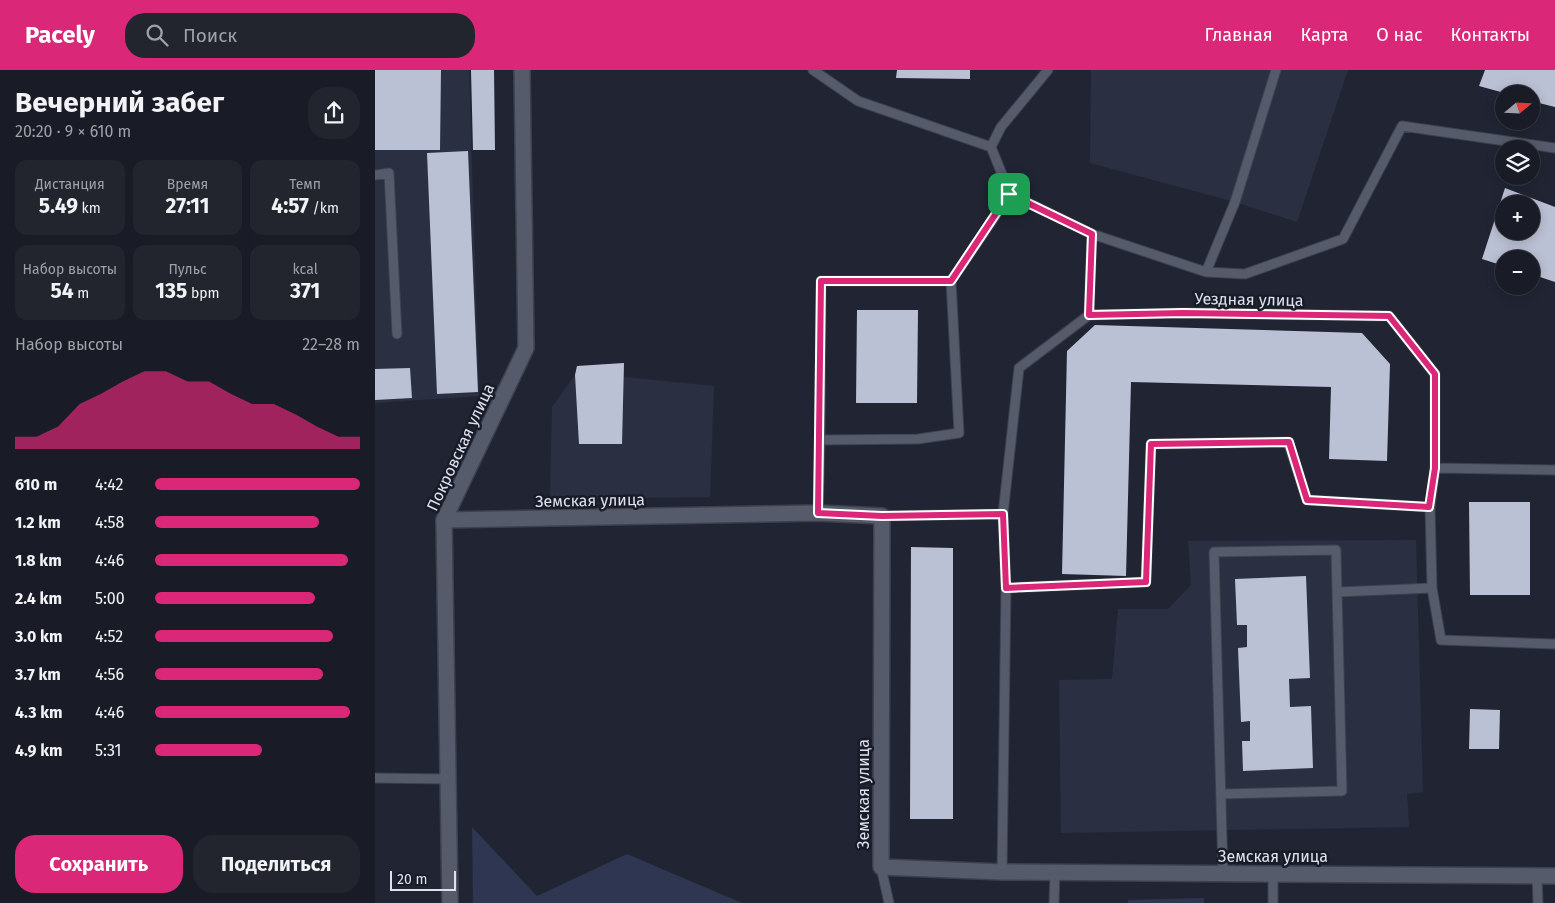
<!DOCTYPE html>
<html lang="ru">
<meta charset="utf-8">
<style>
body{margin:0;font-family:"Fira Sans",sans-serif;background:#22252e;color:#f1f3f6;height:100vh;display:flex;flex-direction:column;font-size:19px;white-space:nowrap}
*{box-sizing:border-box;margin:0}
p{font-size:16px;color:#9fa1a7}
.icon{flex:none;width:28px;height:28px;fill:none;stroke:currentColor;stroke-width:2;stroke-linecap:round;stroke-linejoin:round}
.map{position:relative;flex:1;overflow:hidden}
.drawer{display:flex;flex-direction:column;background:#191c26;width:375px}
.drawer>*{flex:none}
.needle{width:32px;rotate:71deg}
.tools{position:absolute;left:1120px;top:15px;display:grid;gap:10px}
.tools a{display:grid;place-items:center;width:45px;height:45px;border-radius:50%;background:#191c26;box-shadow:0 2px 12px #0003,0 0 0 1px #373a43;font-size:25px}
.scale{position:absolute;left:15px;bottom:12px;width:66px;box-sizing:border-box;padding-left:5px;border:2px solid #dfe2ec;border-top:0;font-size:14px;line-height:18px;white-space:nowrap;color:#dfe2ec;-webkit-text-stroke:4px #181c29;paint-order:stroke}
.pin{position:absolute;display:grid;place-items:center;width:42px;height:42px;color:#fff;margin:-21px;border-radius:10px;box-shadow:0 2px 8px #0006}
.round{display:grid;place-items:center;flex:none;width:52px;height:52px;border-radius:20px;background:#22252e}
.headline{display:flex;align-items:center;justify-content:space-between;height:85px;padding:0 15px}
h1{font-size:28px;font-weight:700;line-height:38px}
.stats{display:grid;grid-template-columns:repeat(3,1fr);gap:8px;height:85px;padding:5px 15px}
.stats div{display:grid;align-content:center;border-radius:12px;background:#22252e;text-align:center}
.stats b{font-size:21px;font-weight:700}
.stats small{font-size:14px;font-weight:400}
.stats p{font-size:14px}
.chart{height:140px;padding:10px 15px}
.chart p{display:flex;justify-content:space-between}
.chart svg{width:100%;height:90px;margin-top:5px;fill:#db2777;opacity:.7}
.button{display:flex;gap:10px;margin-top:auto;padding:10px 15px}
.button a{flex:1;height:58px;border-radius:20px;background:#db2777;color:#fff;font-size:20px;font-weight:700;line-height:58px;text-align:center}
.button a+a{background:#22252e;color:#f1f3f6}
ul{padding:0 15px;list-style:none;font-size:16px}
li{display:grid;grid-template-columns:80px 60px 1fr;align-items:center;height:38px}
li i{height:12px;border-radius:6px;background:#db2777}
header{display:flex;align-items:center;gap:30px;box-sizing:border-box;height:70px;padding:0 25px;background:#db2777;color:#fff}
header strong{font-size:24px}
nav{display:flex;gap:28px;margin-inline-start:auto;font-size:18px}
.search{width:350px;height:45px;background:#22252e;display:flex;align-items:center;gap:12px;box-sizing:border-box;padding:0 18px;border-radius:20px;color:#9fa1a7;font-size:19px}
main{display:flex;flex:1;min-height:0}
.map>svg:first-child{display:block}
</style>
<header>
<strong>Pacely</strong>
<div class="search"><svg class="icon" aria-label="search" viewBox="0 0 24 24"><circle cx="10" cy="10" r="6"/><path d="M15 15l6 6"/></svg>Поиск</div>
<nav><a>Главная</a><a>Карта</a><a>О нас</a><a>Контакты</a></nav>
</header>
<main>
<section class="drawer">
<div class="headline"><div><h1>Вечерний забег</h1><p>20:20 · 9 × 610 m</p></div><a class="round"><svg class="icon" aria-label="share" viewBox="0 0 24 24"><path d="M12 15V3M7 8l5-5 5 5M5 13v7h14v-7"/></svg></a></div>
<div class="stats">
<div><p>Дистанция</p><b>5.49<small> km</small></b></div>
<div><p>Время</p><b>27:11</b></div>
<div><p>Темп</p><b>4:57<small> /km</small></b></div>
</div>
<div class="stats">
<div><p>Набор высоты</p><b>54<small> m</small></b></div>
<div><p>Пульс</p><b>135<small> bpm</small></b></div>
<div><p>kcal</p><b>371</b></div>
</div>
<div class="chart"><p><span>Набор высоты</span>22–28 m</p>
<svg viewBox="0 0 160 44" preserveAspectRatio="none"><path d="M0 44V38L10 38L20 33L30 22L40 17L50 11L60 6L70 6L80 11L90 11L100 17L110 22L120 22L130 27L140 33L150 38L160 38V44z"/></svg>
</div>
<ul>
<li><b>610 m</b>4:42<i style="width:100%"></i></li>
<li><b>1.2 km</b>4:58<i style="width:80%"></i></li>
<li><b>1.8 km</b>4:46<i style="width:94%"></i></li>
<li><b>2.4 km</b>5:00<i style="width:78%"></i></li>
<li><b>3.0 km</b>4:52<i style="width:87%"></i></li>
<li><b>3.7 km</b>4:56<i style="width:82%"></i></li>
<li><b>4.3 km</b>4:46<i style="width:95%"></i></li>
<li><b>4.9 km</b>5:31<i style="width:52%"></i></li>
</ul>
<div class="button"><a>Сохранить</a><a>Поделиться</a></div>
</section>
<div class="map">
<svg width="1180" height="833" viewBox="0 0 1180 833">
<rect width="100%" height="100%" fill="#212533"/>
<path fill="#2a3042" d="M 0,0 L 94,0 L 104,326 L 0,333 Z
M 716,0 L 973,0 L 922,152 L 860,132 L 715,93 Z
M 249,293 L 249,307 L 339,316 L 335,427 L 175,429 L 177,337 L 200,305 L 202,296 Z
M 1041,470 L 1048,722 L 1032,724 L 1034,757 L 686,763 L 684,610 L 737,609 L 743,539 L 793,539 L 816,515 L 813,471 Z"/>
<path fill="#2e3652" d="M 97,757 L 162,826 L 252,784 L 367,833 L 98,833 Z
M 829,828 L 829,833 L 753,833 L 753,830 Z"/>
<path fill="#bbc1d4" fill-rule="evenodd" d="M 0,0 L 66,0 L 65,80 L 0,80 Z
M 96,0 L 119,0 L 120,80 L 98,80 Z
M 522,0 L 595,0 L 595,9 L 521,8 Z
M 1110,0 L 1180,0 L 1180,37 L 1156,31 L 1156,24 L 1133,24 L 1104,16 Z
M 93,81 L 103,322 L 62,324 L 52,83 Z
M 1130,118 L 1180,137 L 1180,212 L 1156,204 L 1156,189 L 1129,189 L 1129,196 L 1107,189 ZM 1129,134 L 1156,134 L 1156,161 L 1129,161 Z
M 482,240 L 543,240 L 542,333 L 481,333 Z
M 720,255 L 987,263 L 1015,294 L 1012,391 L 954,389 L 956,317 L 756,312 L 751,506 L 687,504 L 692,281 Z
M 249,293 L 247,374 L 204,374 L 200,305 L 202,296 Z
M 35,298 L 37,328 L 0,330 L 0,299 Z
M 1094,432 L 1155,432 L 1155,525 L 1095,525 Z
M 536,477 L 578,478 L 578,749 L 535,749 Z
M 931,506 L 935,608 L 914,609 L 915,637 L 936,636 L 938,698 L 868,701 L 867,671 L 875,671 L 875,651 L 866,652 L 863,578 L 872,577 L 872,555 L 862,555 L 860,509 Z
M 1095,639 L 1125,640 L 1124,679 L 1094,679 Z"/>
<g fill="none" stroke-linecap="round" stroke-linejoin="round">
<g stroke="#3e414d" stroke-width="11">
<path id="service" d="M 438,0 L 483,31 L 616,77 L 635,124 L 717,164 L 714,245 L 808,243 L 1014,246 L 1060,304 L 1060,398
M 616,77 L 626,57 L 673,0
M 0,105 L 14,103 L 22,264
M 717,164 L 831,202 L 860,132 L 901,0
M 831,202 L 870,204 L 968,169 L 1027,56 L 1180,78
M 576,211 L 446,211 L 445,370 L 543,369 L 584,363 L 576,211 L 635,124
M 1055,437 L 1057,518 L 1066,570 L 1180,574
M 443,443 L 445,370
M 628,444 L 644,298 L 714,245
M 507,446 L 628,444 L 631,518 L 627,802
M 631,518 L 771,512 L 776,374 L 913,372 L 932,430 L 1055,437 L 1060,398 L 1180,400
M 962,522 L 1057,518
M 0,708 L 74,709
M 846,724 L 967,721 L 961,480 L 839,482 L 848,803
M 506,797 L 514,833
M 898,803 L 898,833
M 1162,806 L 1163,833
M 679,833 L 680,802"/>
</g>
<g stroke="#3e414d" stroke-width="18">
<path id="minor" d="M 147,0 L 151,278 L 69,450 L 443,443 L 507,446 L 506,797 L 627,802 L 1180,806"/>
</g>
<g stroke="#3e414d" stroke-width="18">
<path id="tertiary" d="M 69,450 L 75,833"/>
</g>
<use href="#service" stroke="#565b6c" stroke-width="9"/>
<use href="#minor" stroke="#565b6c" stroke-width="15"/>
<use href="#tertiary" stroke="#565b6c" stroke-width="15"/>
</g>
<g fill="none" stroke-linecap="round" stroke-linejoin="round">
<g stroke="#fff" stroke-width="10">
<path id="route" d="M 634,124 L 717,164 L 714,245 L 808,243 L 1014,246 L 1060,304 L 1060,398 L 1054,437 L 932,430 L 914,372 L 776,374 L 771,512 L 631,518 L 628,444 L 507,446 L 443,443 L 446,211 L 576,211 Z"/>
</g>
<use href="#route" stroke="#db2777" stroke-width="6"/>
</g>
<g text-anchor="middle" stroke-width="5" stroke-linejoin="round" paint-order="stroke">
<g font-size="16" fill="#dfe2ec" stroke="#181c29">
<text transform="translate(874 229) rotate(1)" y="6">Уездная улица</text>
<text transform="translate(85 377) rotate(-65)" y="6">Покровская улица</text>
<text transform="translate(215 430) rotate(-1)" y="6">Земская улица</text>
<text transform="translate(488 724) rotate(-90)" y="6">Земская улица</text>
<text x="898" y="792">Земская улица</text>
</g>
</g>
</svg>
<div class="tools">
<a><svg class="needle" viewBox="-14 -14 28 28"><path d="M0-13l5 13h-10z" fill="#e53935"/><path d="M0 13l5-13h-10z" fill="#9fa1a7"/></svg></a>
<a><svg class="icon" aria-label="layers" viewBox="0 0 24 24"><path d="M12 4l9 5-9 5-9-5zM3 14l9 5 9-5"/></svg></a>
<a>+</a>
<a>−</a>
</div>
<div class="scale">20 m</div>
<div class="pin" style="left:634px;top:124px;background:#1e9e55"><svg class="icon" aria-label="arrive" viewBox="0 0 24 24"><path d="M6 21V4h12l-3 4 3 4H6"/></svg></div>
</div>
</main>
